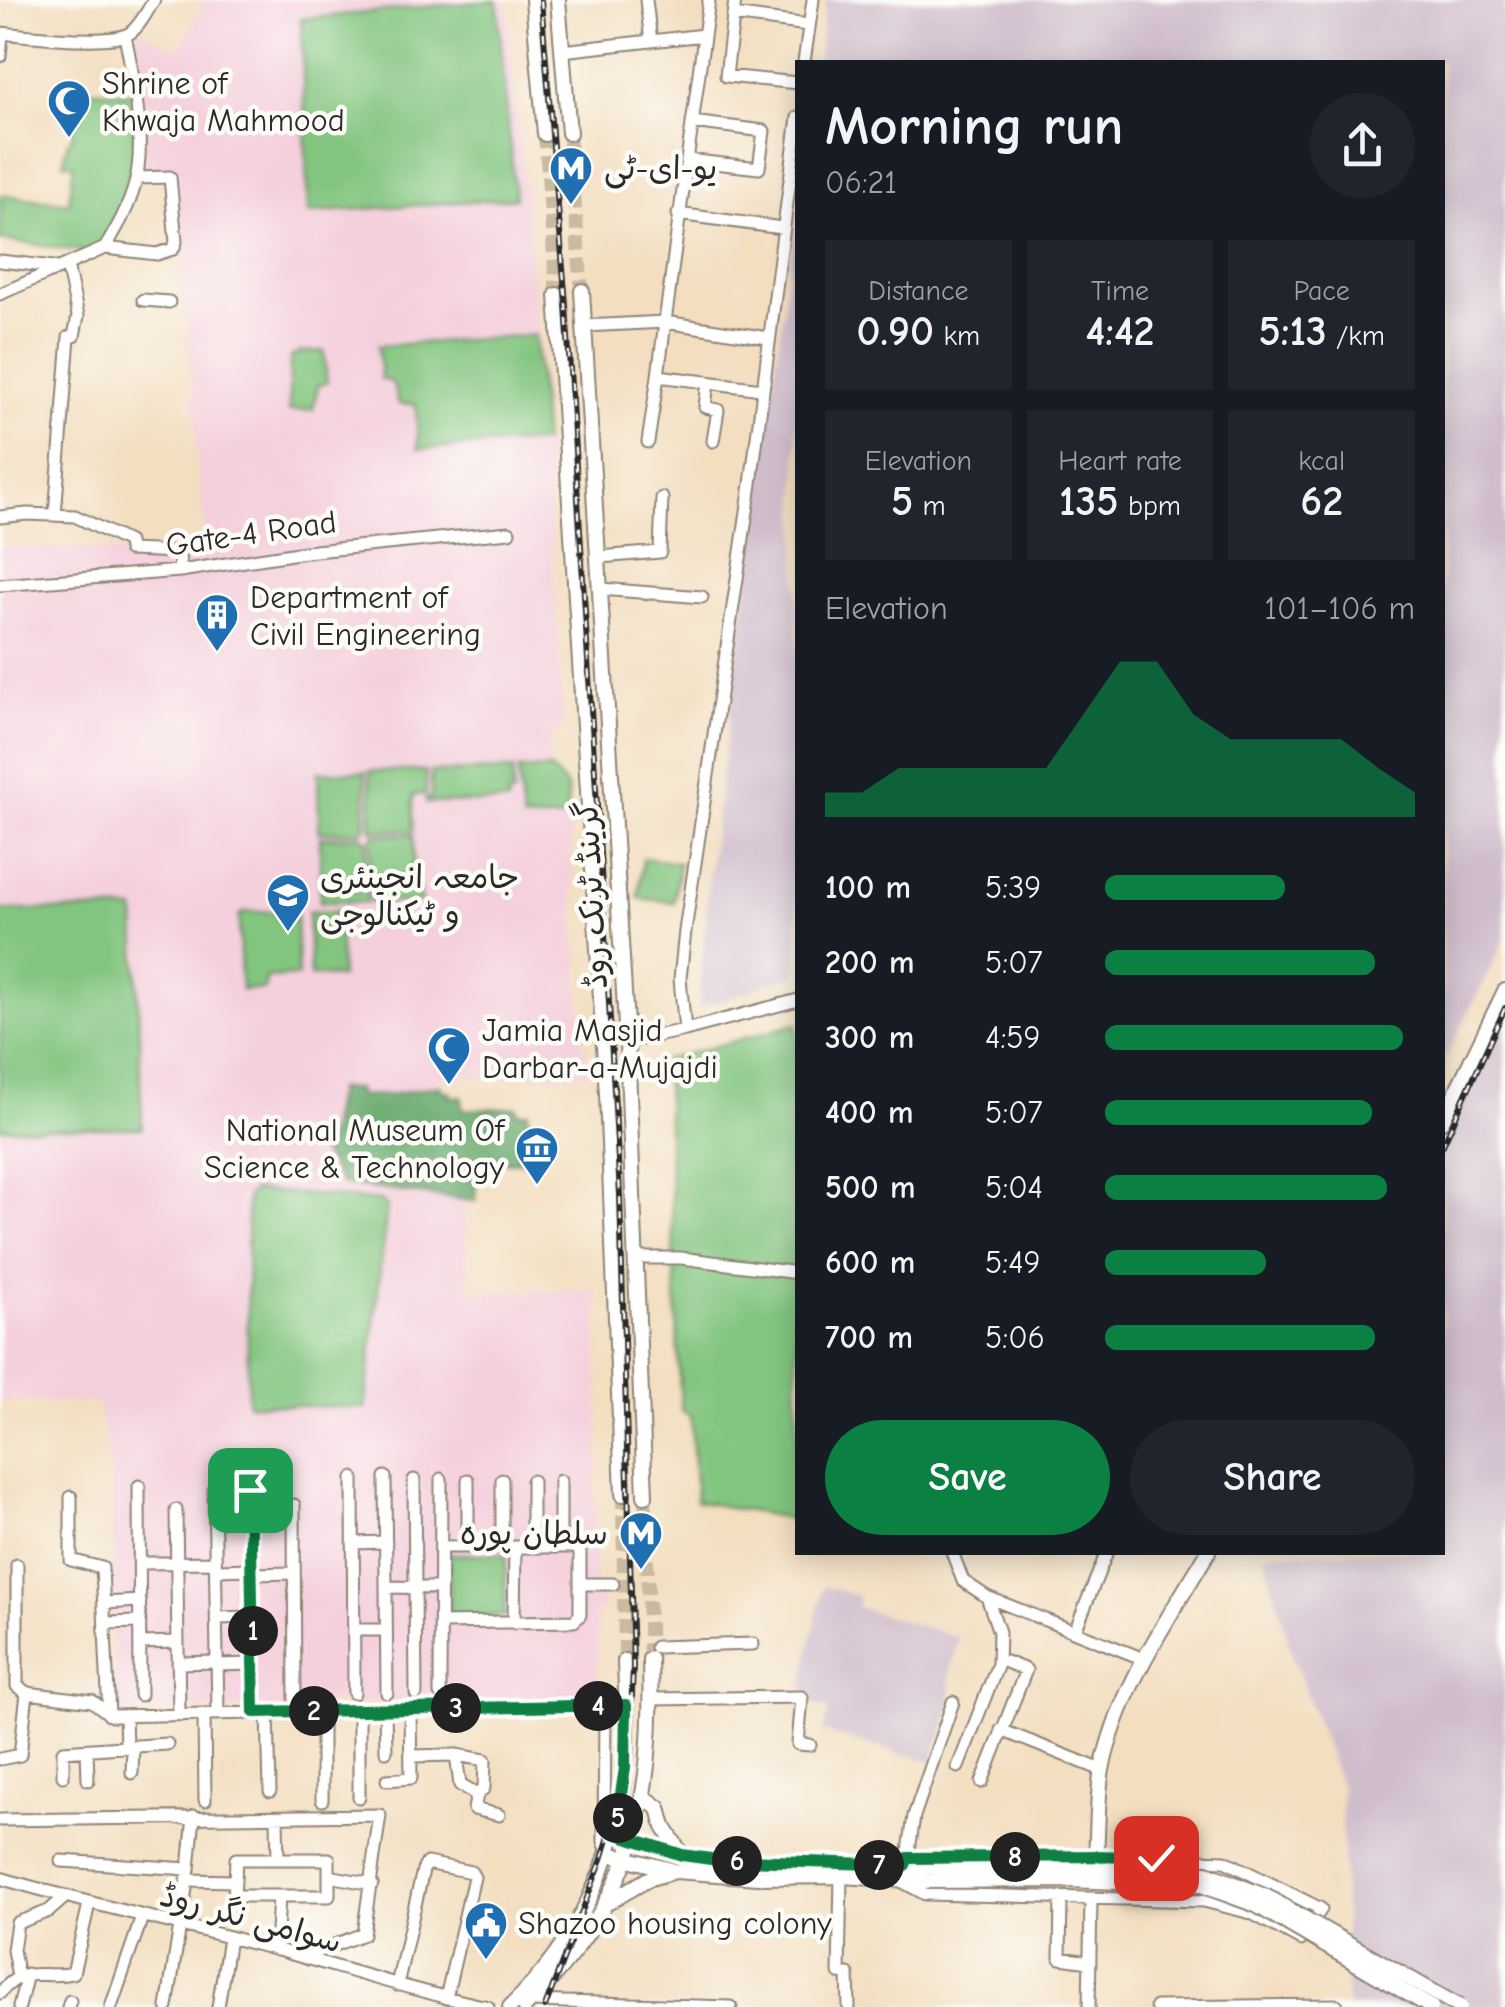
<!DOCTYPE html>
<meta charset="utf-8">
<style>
body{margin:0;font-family:"Comic Neue","Playpen Sans Arabic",sans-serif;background:#20242c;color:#f1f3f6;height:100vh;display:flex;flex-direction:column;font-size:38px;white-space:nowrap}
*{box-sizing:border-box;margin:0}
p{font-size:32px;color:#9ea1a6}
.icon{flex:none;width:55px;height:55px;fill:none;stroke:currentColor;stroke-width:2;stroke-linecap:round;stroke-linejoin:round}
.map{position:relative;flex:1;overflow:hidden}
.drawer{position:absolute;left:795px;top:60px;width:650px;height:1495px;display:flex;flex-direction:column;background:#171b24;border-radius:0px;box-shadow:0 5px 25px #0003}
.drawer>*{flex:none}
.pin{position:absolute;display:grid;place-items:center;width:85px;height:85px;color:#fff;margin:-42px;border-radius:20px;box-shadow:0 5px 15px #0006}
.km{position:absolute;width:50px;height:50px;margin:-25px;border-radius:50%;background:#222;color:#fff;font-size:28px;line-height:50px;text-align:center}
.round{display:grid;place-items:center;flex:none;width:105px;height:105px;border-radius:52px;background:#20242c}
.headline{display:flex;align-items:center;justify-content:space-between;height:170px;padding:0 30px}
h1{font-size:55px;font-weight:700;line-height:75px}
.figures{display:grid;grid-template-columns:repeat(3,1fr);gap:15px;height:170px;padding:10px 30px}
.figures div{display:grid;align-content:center;border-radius:0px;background:#20242c;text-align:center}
.figures b{font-size:42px;font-weight:700}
.figures small{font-size:28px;font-weight:400}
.figures p{font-size:28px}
.chart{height:280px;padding:20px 30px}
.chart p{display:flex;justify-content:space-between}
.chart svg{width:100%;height:180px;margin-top:10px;fill:#0b8043;opacity:.7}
.button{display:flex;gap:20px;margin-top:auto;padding:20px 30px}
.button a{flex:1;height:115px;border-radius:60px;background:#0b8043;color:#fff;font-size:40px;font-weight:700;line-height:115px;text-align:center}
.button a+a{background:#20242c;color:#f1f3f6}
ul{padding:0 30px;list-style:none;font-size:32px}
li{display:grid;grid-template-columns:160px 120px 1fr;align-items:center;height:75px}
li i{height:25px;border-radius:12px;background:#0b8043}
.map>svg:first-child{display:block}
</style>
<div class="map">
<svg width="1505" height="2007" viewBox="0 0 1505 2007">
<rect width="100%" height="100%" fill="#fdfcf7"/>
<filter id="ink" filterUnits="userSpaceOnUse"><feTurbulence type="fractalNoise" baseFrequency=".01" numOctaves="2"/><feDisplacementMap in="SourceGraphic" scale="20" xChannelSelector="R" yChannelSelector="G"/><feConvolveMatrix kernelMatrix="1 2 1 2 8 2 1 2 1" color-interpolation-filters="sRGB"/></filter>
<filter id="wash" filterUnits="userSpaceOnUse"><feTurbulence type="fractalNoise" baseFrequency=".0048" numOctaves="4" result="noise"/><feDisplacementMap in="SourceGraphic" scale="40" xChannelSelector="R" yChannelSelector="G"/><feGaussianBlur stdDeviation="2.25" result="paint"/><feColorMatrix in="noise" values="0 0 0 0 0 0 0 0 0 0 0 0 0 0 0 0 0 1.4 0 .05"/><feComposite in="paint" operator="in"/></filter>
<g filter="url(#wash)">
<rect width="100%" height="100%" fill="#f3dec0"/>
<path fill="#f4cfdc" d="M 204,0 L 506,0 L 539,336 L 563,724 L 549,742 L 550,751 L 551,771 L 567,787 L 583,1047 L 587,1048 L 588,1074 L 436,1078 L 436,1092 L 461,1114 L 468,1291 L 597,1290 L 599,1474 L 594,1475 L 596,1596 L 603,1597 L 603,1610 L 597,1611 L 597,1700 L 328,1702 L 327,1708 L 113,1711 L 111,1472 L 98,1403 L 0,1401 L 0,546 L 206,556 L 174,173 L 143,174 L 144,93 L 134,41 L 140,30 L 179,51 Z"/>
<path fill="#d0bdcc" d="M 826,0 L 1505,0 L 1505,938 L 1443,1064 L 1442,62 L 817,62 Z
M 797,206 L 797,974 L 699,1008 L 709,871 Z
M 1505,1004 L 1505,2007 L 1347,2007 L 1341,1787 L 1293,1658 L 1264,1553 L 1442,1552 L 1443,1128 Z
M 823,1586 L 859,1596 L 857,1607 L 958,1637 L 949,1677 L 953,1702 L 932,1762 L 823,1732 L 829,1708 L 815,1704 L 802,1686 Z"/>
<path fill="#82c57f" stroke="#567855" stroke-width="2.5" d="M 497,0 L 515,198 L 308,213 L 301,19 Z
M 76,88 L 137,94 L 137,175 L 105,248 L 81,260 L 82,251 L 0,240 L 0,195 L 69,203 L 74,164 L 64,163 L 67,143 L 72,138 Z
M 535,335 L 544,442 L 418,449 L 416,404 L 399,404 L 392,382 L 381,379 L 378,346 Z
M 324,351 L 327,382 L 318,386 L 313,409 L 289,411 L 290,357 L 301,352 Z
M 551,769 L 567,787 L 568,818 L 523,820 L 518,770 Z
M 513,770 L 513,794 L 508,795 L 508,802 L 426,803 L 426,798 L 431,798 L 431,772 Z
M 370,771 L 426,771 L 426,794 L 413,795 L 413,830 L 374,831 L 371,828 Z
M 318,772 L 366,772 L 365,827 L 362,832 L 319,832 Z
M 413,834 L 414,890 L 420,891 L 421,902 L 371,903 L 370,840 L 375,835 Z
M 362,836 L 366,840 L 366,880 L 341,881 L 340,891 L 367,891 L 367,902 L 320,902 L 320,837 Z
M 643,858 L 679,863 L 674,902 L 638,898 Z
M 0,910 L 135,910 L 142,1128 L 0,1128 Z
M 296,911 L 298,976 L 266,978 L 265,989 L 241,990 L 239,916 L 244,912 Z
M 339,911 L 341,977 L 310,976 L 308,912 Z
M 797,1024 L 797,1520 L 696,1501 L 691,1416 L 681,1410 L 665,1060 Z
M 254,1190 L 381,1201 L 387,1207 L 365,1408 L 248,1404 L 247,1197 Z
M 449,1554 L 506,1554 L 505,1616 L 449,1617 Z"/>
<path fill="#69aa6e" stroke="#4a6a4c" stroke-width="2.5" d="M 440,1085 L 440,1090 L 450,1092 L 450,1097 L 462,1096 L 463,1110 L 517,1107 L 518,1113 L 528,1112 L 530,1161 L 506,1162 L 505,1158 L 495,1158 L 495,1164 L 475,1165 L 476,1201 L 342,1184 L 322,1153 L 326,1148 L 337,1089 L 357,1089 L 358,1096 L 391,1095 Z"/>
</g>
<g filter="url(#ink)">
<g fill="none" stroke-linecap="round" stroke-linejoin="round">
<path stroke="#cbbaa2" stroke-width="14" stroke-dasharray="14 7" stroke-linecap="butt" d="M 569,133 L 582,291
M 545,134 L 557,295
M 623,1494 L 625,1661
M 645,1496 L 650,1659"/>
<g stroke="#8f8476" stroke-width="15">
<path id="minor" d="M 646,0 L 651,41
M 735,0 L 726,76 L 798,83
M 733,15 L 808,25
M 0,33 C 26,35 110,46 130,33 C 140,26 147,11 154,0
M 562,51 L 704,35
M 0,56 L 2,34
M 804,62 L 813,0
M 687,160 L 759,168 L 764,131 L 692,122
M 678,214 L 782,228
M 105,248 C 117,228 129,207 135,184 C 146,143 134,77 125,36
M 0,261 L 54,267
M 0,294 L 105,248 L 157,254 L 173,249 L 176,242 L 170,177 L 136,178
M 143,300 L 169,302
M 585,326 L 665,322 L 709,0
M 708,382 L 705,407 L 718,410 L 713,441
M 762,389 L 658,376 L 665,322 L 768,338
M 648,442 L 658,376
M 55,515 L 69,337 L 74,336 L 78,316 L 67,265
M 0,517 L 27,514 L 75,516 L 128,542 L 129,550 L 179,552 L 180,571
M 600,557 L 660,552 L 662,498
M 0,585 L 180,571 L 305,552 L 509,532
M 601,589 L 702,597
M 685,1030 L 798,1000
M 627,1042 L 685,1030 L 680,979 L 685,931 L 751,484 L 798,117
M 637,1258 L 681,1258 L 798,1273
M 385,1477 L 387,1693
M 353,1478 L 354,1693
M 414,1480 L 416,1694
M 468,1480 L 468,1547
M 532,1481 L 532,1547
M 560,1481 L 560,1546
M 139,1486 L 140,1695
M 214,1488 L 218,1713
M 251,1490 L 254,1712
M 71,1497 L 71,1560 L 102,1568 L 109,1715
M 294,1505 L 295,1712
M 176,1510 L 179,1714
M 353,1543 L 386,1542
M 502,1547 L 502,1480
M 952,1552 L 963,1581 L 987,1597 L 1144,1659
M 140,1563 L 215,1562
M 17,1565 L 17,1686 L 27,1693 L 92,1701 L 112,1716 L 626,1705
M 216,1570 L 252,1569
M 252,1574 L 294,1573
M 580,1584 L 613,1584
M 386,1587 L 441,1588
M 104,1603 L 140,1601
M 217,1618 L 253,1617
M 105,1623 L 140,1622
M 440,1623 L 574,1621 L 580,1615 L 580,1552 L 574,1547 L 441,1547
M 514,1623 L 515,1547
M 354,1630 L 386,1630
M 1075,1631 L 1107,1552
M 140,1643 L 178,1642
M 656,1647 L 753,1644
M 178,1663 L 217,1662
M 217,1665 L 253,1664
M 440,1694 L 441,1479
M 651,1699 L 802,1697 L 798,1744 L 810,1745
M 605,1706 L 604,1841 L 607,1850
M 385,1710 L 386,1751
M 268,1712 L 270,1791
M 204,1714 L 205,1800
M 125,1716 L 126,1746
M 1001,1730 L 1102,1770
M 87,1750 L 88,1780
M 456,1755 L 485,1760 L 484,1788 L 477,1795
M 411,1756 L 456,1755 L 460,1785 L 477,1795 L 474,1809 L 499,1815
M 0,1759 L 20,1755 L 27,1693
M 958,1767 L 998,1664 L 999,1632 L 987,1597
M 132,1773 L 133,1746
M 63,1776 L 63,1751 L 167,1744
M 387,1780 L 411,1778 L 410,1709
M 982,1782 L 1026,1670 L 1006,1662
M 359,1797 L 359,1710
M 322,1800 L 322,1711
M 277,1819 L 278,1859
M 0,1820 L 380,1815 L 363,1934 L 311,1954 L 308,1959
M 908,1858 L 914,1816 L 953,1702
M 61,1861 L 189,1869
M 329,1876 L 372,1884
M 841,1876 L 839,1973 L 848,1974 L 849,2007
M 0,1878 C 91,1905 183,1924 274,1949 C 346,1969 416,1992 488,2007
M 188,1880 L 235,1881 L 234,1896 L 329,1896 L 329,1859 L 236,1859 L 235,1881
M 901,1881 L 925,1894 L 1204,1901 L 1251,1913 L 1301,1940 L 1321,1909 L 1225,1861 L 1096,1856 L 908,1858 L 905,1865
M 1061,1899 L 1060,1958 L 1090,1962
M 276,1950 L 279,1896
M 18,1977 L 13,1950 L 17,1923 L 49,1911 L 65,1897
M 397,1985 L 423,1870 L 427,1863 L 471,1872 L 474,1877 L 446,1998
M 0,1993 C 25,1963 41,1980 73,1973 L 89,1904
M 531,2001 L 731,2007
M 19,2007 L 27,1974
M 68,2007 L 70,2001
M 111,2007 L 142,1917
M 167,2007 L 189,1869 L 194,1816
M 218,2007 L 229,1938
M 1089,2007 L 1091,1900
M 1156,2007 L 1337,2005"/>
</g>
<g stroke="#8f8476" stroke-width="18">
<path id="major" d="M 533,0 L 545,134
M 558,0 L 569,133
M 582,291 L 627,1042 L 645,1496
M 557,295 L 607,1094 L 623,1494
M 1442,1121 L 1505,991
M 644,1797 L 659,1808 L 664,1827 L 682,1855
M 615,1833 L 682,1855 L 711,1859 L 927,1867
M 609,1854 L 675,1871 L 758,1877 L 841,1876 L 927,1881
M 1096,1856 C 1098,1827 1097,1797 1102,1770 C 1118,1690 1167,1621 1208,1552
M 609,1902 L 650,1878 L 675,1871
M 510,2007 C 577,1944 616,1861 625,1769 C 629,1733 626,1697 625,1661
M 525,2007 C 633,1898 654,1810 650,1659"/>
</g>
<use href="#minor" stroke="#fff" stroke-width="11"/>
<use href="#major" stroke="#fff" stroke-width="14"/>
<g stroke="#2b2b2b" stroke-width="6">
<path id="rail" d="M 541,0 L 566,305 L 606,951 L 620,1195 L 633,1666 L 629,1761 L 623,1791 L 602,1859 L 545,2007
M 1442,1147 L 1505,1008"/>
</g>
<use href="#rail" stroke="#fdfcf7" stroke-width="2.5" stroke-dasharray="8" stroke-linecap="butt"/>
<g stroke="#8f8476" stroke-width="18" stroke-linecap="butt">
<path id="major-bridge" d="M 927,1867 L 1207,1873 L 1267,1897 L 1460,2007
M 927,1881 L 1067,1880 L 1201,1885 L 1256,1905 L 1431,2007"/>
</g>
<use href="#major-bridge" stroke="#fff" stroke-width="14"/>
</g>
</g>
<g fill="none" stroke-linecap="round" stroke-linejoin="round" filter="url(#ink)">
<g stroke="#fff" stroke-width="20">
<path id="route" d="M 250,1490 L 254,1712 L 626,1705 L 625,1768 L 615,1833 L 682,1855 L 711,1859 L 905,1865 L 908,1858 L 1096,1856 L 1156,1858"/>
</g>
<use href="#route" stroke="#0b8043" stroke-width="12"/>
</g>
<defs>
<g id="mosque-pin" transform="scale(2.25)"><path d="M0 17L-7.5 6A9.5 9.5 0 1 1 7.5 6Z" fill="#1f6fb2" stroke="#fdfcf7"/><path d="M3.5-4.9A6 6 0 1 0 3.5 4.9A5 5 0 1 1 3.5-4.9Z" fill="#fff"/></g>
<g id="metro-pin" transform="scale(2.25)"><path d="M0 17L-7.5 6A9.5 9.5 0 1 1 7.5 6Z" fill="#1f6fb2" stroke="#fdfcf7"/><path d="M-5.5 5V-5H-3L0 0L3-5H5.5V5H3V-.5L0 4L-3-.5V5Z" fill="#fff"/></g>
<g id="building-pin" transform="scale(2.25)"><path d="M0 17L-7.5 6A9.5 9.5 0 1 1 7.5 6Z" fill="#1f6fb2" stroke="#fdfcf7"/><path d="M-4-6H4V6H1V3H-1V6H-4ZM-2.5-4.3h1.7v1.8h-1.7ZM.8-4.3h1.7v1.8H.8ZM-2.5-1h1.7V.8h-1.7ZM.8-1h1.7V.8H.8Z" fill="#fff"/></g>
<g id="university-pin" transform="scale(2.25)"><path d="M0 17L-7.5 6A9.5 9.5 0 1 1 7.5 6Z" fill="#1f6fb2" stroke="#fdfcf7"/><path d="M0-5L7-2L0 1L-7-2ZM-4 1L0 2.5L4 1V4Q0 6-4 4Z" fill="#fff"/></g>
<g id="museum-pin" transform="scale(2.25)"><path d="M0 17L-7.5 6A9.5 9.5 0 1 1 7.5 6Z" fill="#1f6fb2" stroke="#fdfcf7"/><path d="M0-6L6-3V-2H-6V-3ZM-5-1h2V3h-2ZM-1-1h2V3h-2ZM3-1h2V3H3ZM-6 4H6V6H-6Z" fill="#fff"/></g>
<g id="civic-pin" transform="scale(2.25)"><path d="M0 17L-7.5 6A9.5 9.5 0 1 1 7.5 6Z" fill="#1f6fb2" stroke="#fdfcf7"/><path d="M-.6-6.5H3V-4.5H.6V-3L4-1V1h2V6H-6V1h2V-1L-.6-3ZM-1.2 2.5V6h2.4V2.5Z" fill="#fff"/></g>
</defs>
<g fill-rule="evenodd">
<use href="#mosque-pin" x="69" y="101"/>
<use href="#metro-pin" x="571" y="168"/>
<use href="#building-pin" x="217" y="615"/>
<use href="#university-pin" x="288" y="895"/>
<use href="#mosque-pin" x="449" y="1048"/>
<use href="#museum-pin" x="537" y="1148"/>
<use href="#metro-pin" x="641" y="1533"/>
<use href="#civic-pin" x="486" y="1923"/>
</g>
<g text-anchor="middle" stroke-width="9" stroke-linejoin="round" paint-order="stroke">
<g font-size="32" fill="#2b2b2b" stroke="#fdfcf7" text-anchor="start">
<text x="102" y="94">Shrine of<tspan x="102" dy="37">Khwaja Mahmood</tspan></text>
<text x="604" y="179">یو-ای-ٹی</text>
<text x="250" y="608">Department of<tspan x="250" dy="37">Civil Engineering</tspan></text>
<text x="320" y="888">جامعہ انجینئری<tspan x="320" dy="37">و ٹیکنالوجی</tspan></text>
<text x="482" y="1041">Jamia Masjid<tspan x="482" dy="37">Darbar-a-Mujajdi</tspan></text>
<text x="504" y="1141" text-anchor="end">National Museum Of<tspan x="504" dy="37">Science &amp; Technology</tspan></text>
<text x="608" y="1544" text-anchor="end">سلطان پورہ</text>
<text x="518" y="1934">Shazoo housing colony</text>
</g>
<g font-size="32" fill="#2b2b2b" stroke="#fdfcf7">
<text transform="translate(251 533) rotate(-8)" y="11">Gate-4 Road</text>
<text transform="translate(591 895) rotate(-93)" y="11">گرینڈ ٹرنک روڈ</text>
<text transform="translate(251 1918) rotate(15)" y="11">سوامی نگر روڈ</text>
</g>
</g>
</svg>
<div class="pin" style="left:250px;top:1490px;background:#1e9e55"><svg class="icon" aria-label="arrive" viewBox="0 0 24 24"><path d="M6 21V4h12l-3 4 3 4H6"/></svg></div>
<div class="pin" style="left:1156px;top:1858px;background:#d93025"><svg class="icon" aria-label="check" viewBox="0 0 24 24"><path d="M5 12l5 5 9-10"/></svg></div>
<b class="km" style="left:253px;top:1631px">1</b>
<b class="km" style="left:314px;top:1711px">2</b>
<b class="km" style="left:456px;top:1708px">3</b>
<b class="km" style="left:598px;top:1706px">4</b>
<b class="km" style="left:618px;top:1818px">5</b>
<b class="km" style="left:737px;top:1861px">6</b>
<b class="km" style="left:879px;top:1865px">7</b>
<b class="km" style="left:1015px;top:1857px">8</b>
<section class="drawer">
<div class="headline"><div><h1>Morning run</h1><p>06:21</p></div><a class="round"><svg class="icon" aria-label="share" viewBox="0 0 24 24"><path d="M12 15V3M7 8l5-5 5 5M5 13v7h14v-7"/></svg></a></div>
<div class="figures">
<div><p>Distance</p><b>0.90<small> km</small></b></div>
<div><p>Time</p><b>4:42</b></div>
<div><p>Pace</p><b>5:13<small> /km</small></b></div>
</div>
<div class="figures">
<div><p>Elevation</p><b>5<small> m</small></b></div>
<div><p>Heart rate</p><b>135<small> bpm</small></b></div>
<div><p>kcal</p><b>62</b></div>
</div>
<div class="chart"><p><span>Elevation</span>101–106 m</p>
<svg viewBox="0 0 160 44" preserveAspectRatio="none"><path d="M0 44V38L10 38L20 32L30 32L40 32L50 32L60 32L70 19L80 6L90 6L100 19L110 25L120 25L130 25L140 25L150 32L160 38V44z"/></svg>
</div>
<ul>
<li><b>100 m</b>5:39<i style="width:58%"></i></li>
<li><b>200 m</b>5:07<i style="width:87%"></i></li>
<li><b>300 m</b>4:59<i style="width:96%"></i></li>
<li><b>400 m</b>5:07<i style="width:86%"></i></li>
<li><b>500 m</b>5:04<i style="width:91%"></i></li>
<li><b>600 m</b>5:49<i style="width:52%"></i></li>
<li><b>700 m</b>5:06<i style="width:87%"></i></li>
</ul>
<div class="button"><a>Save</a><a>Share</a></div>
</section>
</div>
